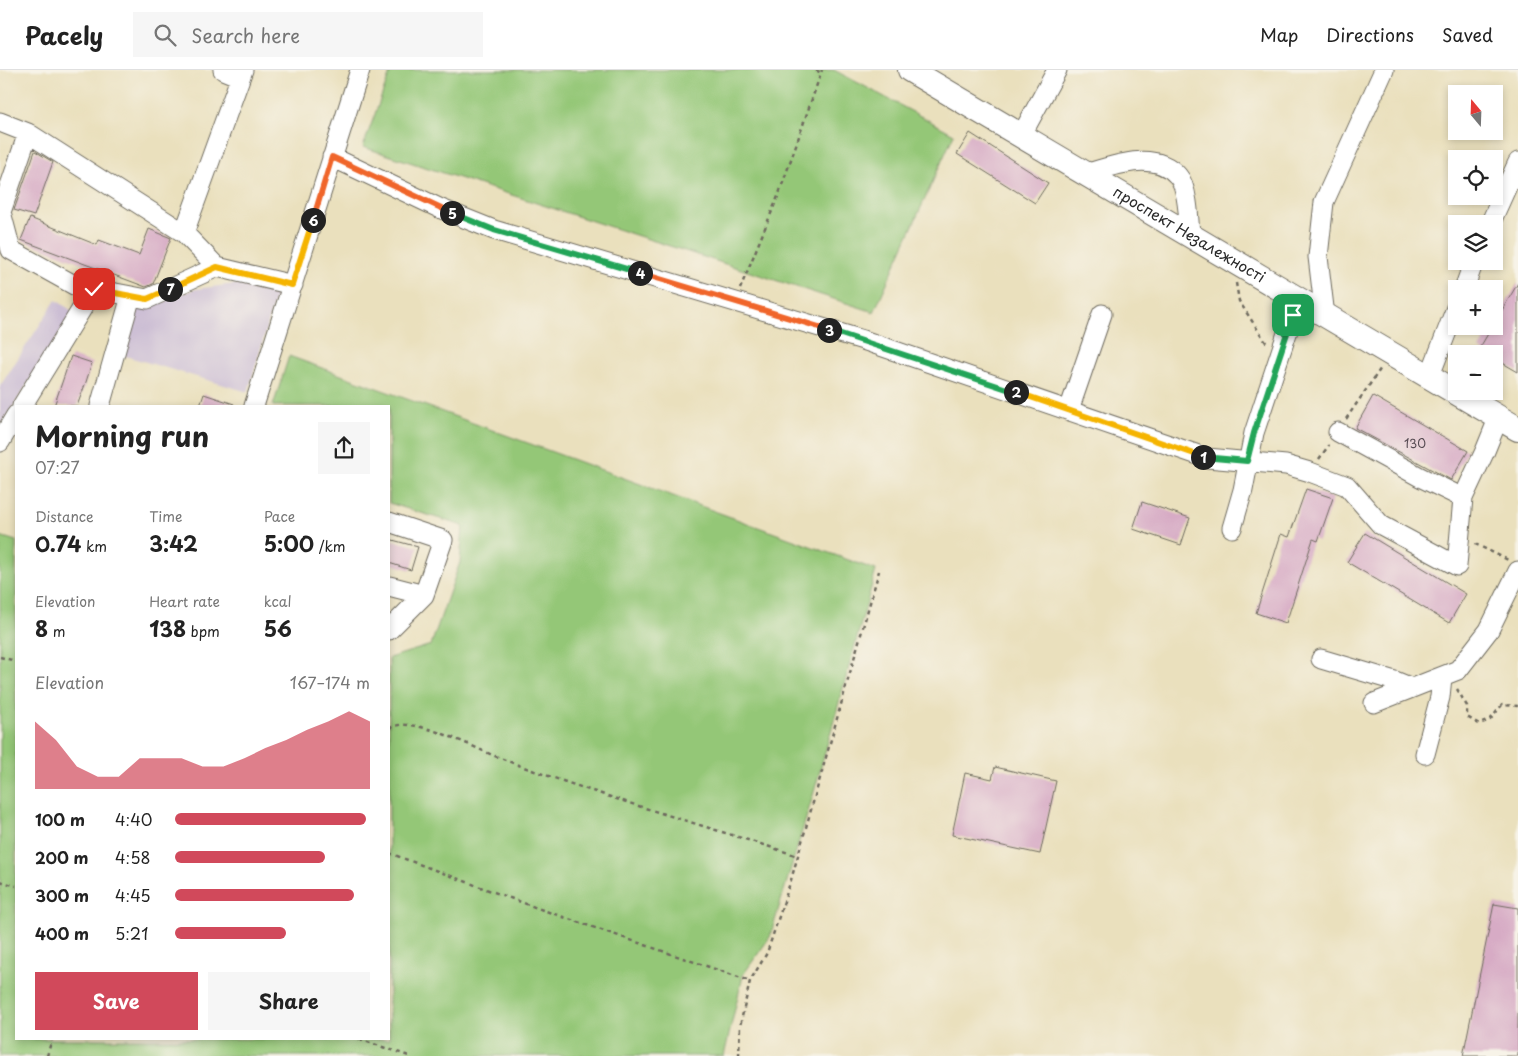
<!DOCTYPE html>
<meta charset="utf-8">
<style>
body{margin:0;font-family:"Playpen Sans",sans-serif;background:#f6f6f6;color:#222;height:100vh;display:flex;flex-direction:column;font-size:19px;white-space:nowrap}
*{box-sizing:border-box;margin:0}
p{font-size:16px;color:#767676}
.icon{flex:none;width:28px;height:28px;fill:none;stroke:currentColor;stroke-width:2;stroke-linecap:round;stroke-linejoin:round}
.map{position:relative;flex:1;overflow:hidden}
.details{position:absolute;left:15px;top:335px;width:375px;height:635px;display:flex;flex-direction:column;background:#fff;border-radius:0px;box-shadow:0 2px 8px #0003}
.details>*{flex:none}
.needle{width:32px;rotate:341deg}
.buttons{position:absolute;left:1448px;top:15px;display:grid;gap:10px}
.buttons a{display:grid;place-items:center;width:55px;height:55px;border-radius:0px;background:#fff;box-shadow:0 2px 8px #0003;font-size:25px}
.pin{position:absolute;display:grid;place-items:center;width:42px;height:42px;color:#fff;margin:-21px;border-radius:10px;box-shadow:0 2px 8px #0006}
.km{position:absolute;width:25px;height:25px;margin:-12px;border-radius:50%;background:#222;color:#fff;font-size:14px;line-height:25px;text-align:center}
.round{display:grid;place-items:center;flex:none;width:52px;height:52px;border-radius:0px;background:#f6f6f6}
.head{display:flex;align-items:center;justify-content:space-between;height:85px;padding:0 20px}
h1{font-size:28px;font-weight:700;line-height:38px}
.stats{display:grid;grid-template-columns:repeat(3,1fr);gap:8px;height:85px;padding:5px 20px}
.stats div{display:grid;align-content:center}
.stats b{font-size:21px;font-weight:700}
.stats small{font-size:14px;font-weight:400}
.stats p{font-size:14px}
.chart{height:140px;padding:10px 20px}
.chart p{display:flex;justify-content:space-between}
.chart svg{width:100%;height:90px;margin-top:5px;fill:#d1495b;opacity:.7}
.button{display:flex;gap:10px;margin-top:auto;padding:10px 20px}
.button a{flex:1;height:58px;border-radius:0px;background:#d1495b;color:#fff;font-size:20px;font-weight:700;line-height:58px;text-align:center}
.button a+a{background:#f6f6f6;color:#222}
ul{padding:0 20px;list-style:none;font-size:16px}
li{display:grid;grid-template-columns:80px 60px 1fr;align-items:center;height:38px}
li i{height:12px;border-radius:6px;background:#d1495b}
header{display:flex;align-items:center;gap:30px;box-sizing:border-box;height:70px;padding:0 25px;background:#fff;border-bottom:1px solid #e0e0e0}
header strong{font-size:24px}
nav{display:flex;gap:28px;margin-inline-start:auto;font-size:18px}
.search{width:350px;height:45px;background:#f6f6f6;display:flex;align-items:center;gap:12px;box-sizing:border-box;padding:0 18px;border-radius:0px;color:#767676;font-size:19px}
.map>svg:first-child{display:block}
</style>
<header>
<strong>Pacely</strong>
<div class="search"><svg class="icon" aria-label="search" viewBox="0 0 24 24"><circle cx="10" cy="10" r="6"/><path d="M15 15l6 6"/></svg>Search here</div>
<nav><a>Map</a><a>Directions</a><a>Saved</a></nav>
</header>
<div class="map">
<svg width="1518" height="986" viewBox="0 0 1518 986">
<rect width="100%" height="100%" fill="#f7f3e8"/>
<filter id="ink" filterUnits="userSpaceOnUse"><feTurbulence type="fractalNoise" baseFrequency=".02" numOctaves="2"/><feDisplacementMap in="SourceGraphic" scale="10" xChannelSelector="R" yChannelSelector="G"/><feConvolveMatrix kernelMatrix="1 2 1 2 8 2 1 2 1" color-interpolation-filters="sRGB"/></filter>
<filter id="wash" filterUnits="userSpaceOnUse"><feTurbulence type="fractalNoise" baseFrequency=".0096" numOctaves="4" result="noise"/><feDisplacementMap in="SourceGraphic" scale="20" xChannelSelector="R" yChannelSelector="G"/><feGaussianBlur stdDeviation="1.12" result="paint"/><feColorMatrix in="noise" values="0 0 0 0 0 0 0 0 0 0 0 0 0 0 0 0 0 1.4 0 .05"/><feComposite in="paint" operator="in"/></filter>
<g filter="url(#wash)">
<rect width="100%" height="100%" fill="#eae0bd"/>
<path fill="#ccbed4" d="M 244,213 L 277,222 L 248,322 L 122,285 L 135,238 L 196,219 Z
M 56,230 L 74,242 L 0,357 L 0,316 Z"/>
<path fill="#94c777" stroke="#607951" d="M 391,0 L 834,0 L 954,64 L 874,242 L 363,77 Z
M 289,286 L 876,500 L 814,722 L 770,867 L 743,905 L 724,986 L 0,986 L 0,466 L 16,471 L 16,969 L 389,969 L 389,588 L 431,575 L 460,492 L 463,456 L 389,433 L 389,336 L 273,336 Z"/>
<g id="blocks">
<path fill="#d7abc5" d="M 970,63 L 1048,113 L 1035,133 L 957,84 Z
M 35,81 L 53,92 L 34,146 L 14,140 Z
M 30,148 L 97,175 L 99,170 L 139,185 L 149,159 L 171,168 L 153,214 L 146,217 L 21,170 Z
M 1518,213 L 1518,302 L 1494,288 L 1494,284 L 1487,284 L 1479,279 Z
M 71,286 L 92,293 L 86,312 L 77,336 L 54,336 Z
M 204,324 L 234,334 L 233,336 L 200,336 Z
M 1373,326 L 1468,381 L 1451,410 L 1355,358 Z
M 1306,419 L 1333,428 L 1318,471 L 1313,469 L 1286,553 L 1256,543 L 1281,464 L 1289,467 Z
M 1142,432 L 1190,448 L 1181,475 L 1133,459 Z
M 1365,463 L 1466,524 L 1449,553 L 1347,492 Z
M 389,469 L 418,477 L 411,500 L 389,493 Z
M 995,697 L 1056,711 L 1040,784 L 952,765 L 965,703 L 992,709 Z
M 1494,834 L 1518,838 L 1518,986 L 1463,986 Z"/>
</g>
</g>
<g filter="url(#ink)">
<use href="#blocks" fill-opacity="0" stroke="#6e6a5e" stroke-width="1"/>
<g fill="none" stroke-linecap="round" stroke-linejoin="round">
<g stroke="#6e6a5e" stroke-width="21">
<path id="minor" d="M 223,0 L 240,7
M 0,52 L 28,63 L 184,163 L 217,197
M 28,63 L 1,142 L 11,180 L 74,215 L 147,229 L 217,197 L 293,215
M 1021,66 L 1057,0
M 332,87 L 439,138 L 494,160 L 863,270 L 1207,388 L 1286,395 L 1310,402 L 1347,416 L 1381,455 L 1457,496 L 1463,428 L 1485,381 L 1498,349
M 1085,104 C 1112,96 1155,79 1178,106 C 1188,117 1189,151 1190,166
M 1490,154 L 1518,92
M 184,163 L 243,0
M 1464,219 L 1474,191
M 1325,246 L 1318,187 L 1324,132 L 1384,0
M 1429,308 L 1456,238
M 22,336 L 94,219
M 100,336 L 131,226
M 254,336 L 360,0
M 1069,340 L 1102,244
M 1338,362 L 1420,407 L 1463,428
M 0,372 L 16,345
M 389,452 L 443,470 L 424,525 L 389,560
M 1232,458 L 1243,420 L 1254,363 L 1298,230
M 389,516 L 424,525
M 1321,589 L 1395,611 L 1412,618
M 1374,633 L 1458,600 L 1489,560 L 1518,501
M 1425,684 L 1440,627 L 1442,607"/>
</g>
<g stroke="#6e6a5e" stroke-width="26">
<g id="major">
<path id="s1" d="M 910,0 L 1518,359"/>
</g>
</g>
<path stroke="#6e6a5e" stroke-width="2.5" stroke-dasharray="4 4" stroke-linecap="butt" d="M 816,0 L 821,3
M 1236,213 L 1239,231 L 1267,274
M 740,219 L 779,124 L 822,0
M 1346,349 L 1381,298
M 1319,389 L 1329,375
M 1475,474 L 1508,490
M 0,587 L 16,591
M 1457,619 L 1467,636 L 1467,647 L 1479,654 L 1490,650 L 1502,635 L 1518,636
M 389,659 C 409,643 472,677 495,686 C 594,725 697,753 798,786
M 389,783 L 537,838 L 750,911
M 0,811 L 16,816
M 359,969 L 409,986
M 47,986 L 52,969
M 739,986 L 740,956 L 750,911 L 767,883 L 791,810 L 879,501"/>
<use href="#minor" stroke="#fff" stroke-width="19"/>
<use href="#major" stroke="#fff" stroke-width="24"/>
</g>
</g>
<g fill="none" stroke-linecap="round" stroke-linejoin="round" filter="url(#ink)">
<g stroke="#fff" stroke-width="10">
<path id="split-1" d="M 1203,387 L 1247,391 L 1254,363 L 1293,245"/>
</g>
<g stroke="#fff" stroke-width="10">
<path id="split-2" d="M 1016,322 L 1203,387"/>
</g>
<g stroke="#fff" stroke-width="10">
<path id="split-3" d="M 829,260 L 1016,322"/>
</g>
<g stroke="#fff" stroke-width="10">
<path id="split-4" d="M 640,203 L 829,260"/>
</g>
<g stroke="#fff" stroke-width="10">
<path id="split-5" d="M 452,143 L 494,160 L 640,203"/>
</g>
<g stroke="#fff" stroke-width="10">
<path id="split-6" d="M 313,150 L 332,87 L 452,143"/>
</g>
<g stroke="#fff" stroke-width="10">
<path id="split-7" d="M 170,219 L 217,197 L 292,215 L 313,150"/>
</g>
<g stroke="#fff" stroke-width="10">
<path id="split-8" d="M 94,219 L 147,229 L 170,219"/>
</g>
<use href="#split-1" stroke="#22a559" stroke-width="6"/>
<use href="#split-2" stroke="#f5b400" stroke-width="6"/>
<use href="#split-3" stroke="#22a559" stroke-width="6"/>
<use href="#split-4" stroke="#f0652b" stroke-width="6"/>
<use href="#split-5" stroke="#22a559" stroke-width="6"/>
<use href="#split-6" stroke="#f0652b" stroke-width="6"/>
<use href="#split-7" stroke="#f5b400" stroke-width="6"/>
<use href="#split-8" stroke="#f5b400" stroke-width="6"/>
</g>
<g text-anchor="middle" stroke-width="5" stroke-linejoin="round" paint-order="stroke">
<g font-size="12" fill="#564b52">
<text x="1415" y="378">130</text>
</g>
<g font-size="15" fill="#2b2b2b" stroke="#f7f3e8">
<text dy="5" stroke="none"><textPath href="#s1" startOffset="324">проспект Незалежності</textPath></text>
</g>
</g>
</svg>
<div class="buttons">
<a><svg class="needle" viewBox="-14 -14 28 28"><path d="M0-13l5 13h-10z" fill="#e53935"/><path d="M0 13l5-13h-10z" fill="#767676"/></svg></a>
<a><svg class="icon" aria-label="locate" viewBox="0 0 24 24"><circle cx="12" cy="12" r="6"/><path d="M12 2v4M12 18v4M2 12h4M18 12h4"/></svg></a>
<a><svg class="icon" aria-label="layers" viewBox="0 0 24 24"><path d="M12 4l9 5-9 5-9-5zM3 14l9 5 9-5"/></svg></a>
<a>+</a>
<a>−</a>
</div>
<div class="pin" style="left:1293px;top:245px;background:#1e9e55"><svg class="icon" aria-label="arrive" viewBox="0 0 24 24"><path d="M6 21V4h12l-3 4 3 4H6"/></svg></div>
<div class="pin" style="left:94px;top:219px;background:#d93025"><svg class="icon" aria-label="check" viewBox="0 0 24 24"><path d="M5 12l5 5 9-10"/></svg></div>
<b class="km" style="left:1203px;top:387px">1</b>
<b class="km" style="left:1016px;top:322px">2</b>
<b class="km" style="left:829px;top:260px">3</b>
<b class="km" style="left:640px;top:203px">4</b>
<b class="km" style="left:452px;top:143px">5</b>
<b class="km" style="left:313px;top:150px">6</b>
<b class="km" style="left:170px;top:219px">7</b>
<section class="details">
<div class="head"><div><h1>Morning run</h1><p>07:27</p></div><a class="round"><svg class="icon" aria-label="share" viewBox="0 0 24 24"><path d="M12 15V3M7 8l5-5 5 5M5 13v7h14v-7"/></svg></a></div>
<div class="stats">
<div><p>Distance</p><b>0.74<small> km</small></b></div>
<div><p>Time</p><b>3:42</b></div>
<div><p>Pace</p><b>5:00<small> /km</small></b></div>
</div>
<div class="stats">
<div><p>Elevation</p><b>8<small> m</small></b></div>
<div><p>Heart rate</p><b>138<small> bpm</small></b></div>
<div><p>kcal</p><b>56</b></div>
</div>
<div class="chart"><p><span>Elevation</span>167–174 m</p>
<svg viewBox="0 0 160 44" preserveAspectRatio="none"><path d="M0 44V11L10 20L20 33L30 38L40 38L50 29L60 29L70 29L80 33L90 33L100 29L110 24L120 20L130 15L140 11L150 6L160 11V44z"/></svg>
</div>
<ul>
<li><b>100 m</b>4:40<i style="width:98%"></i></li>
<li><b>200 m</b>4:58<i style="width:77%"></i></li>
<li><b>300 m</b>4:45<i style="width:92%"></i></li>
<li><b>400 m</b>5:21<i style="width:57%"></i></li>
</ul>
<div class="button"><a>Save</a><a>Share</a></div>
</section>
</div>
